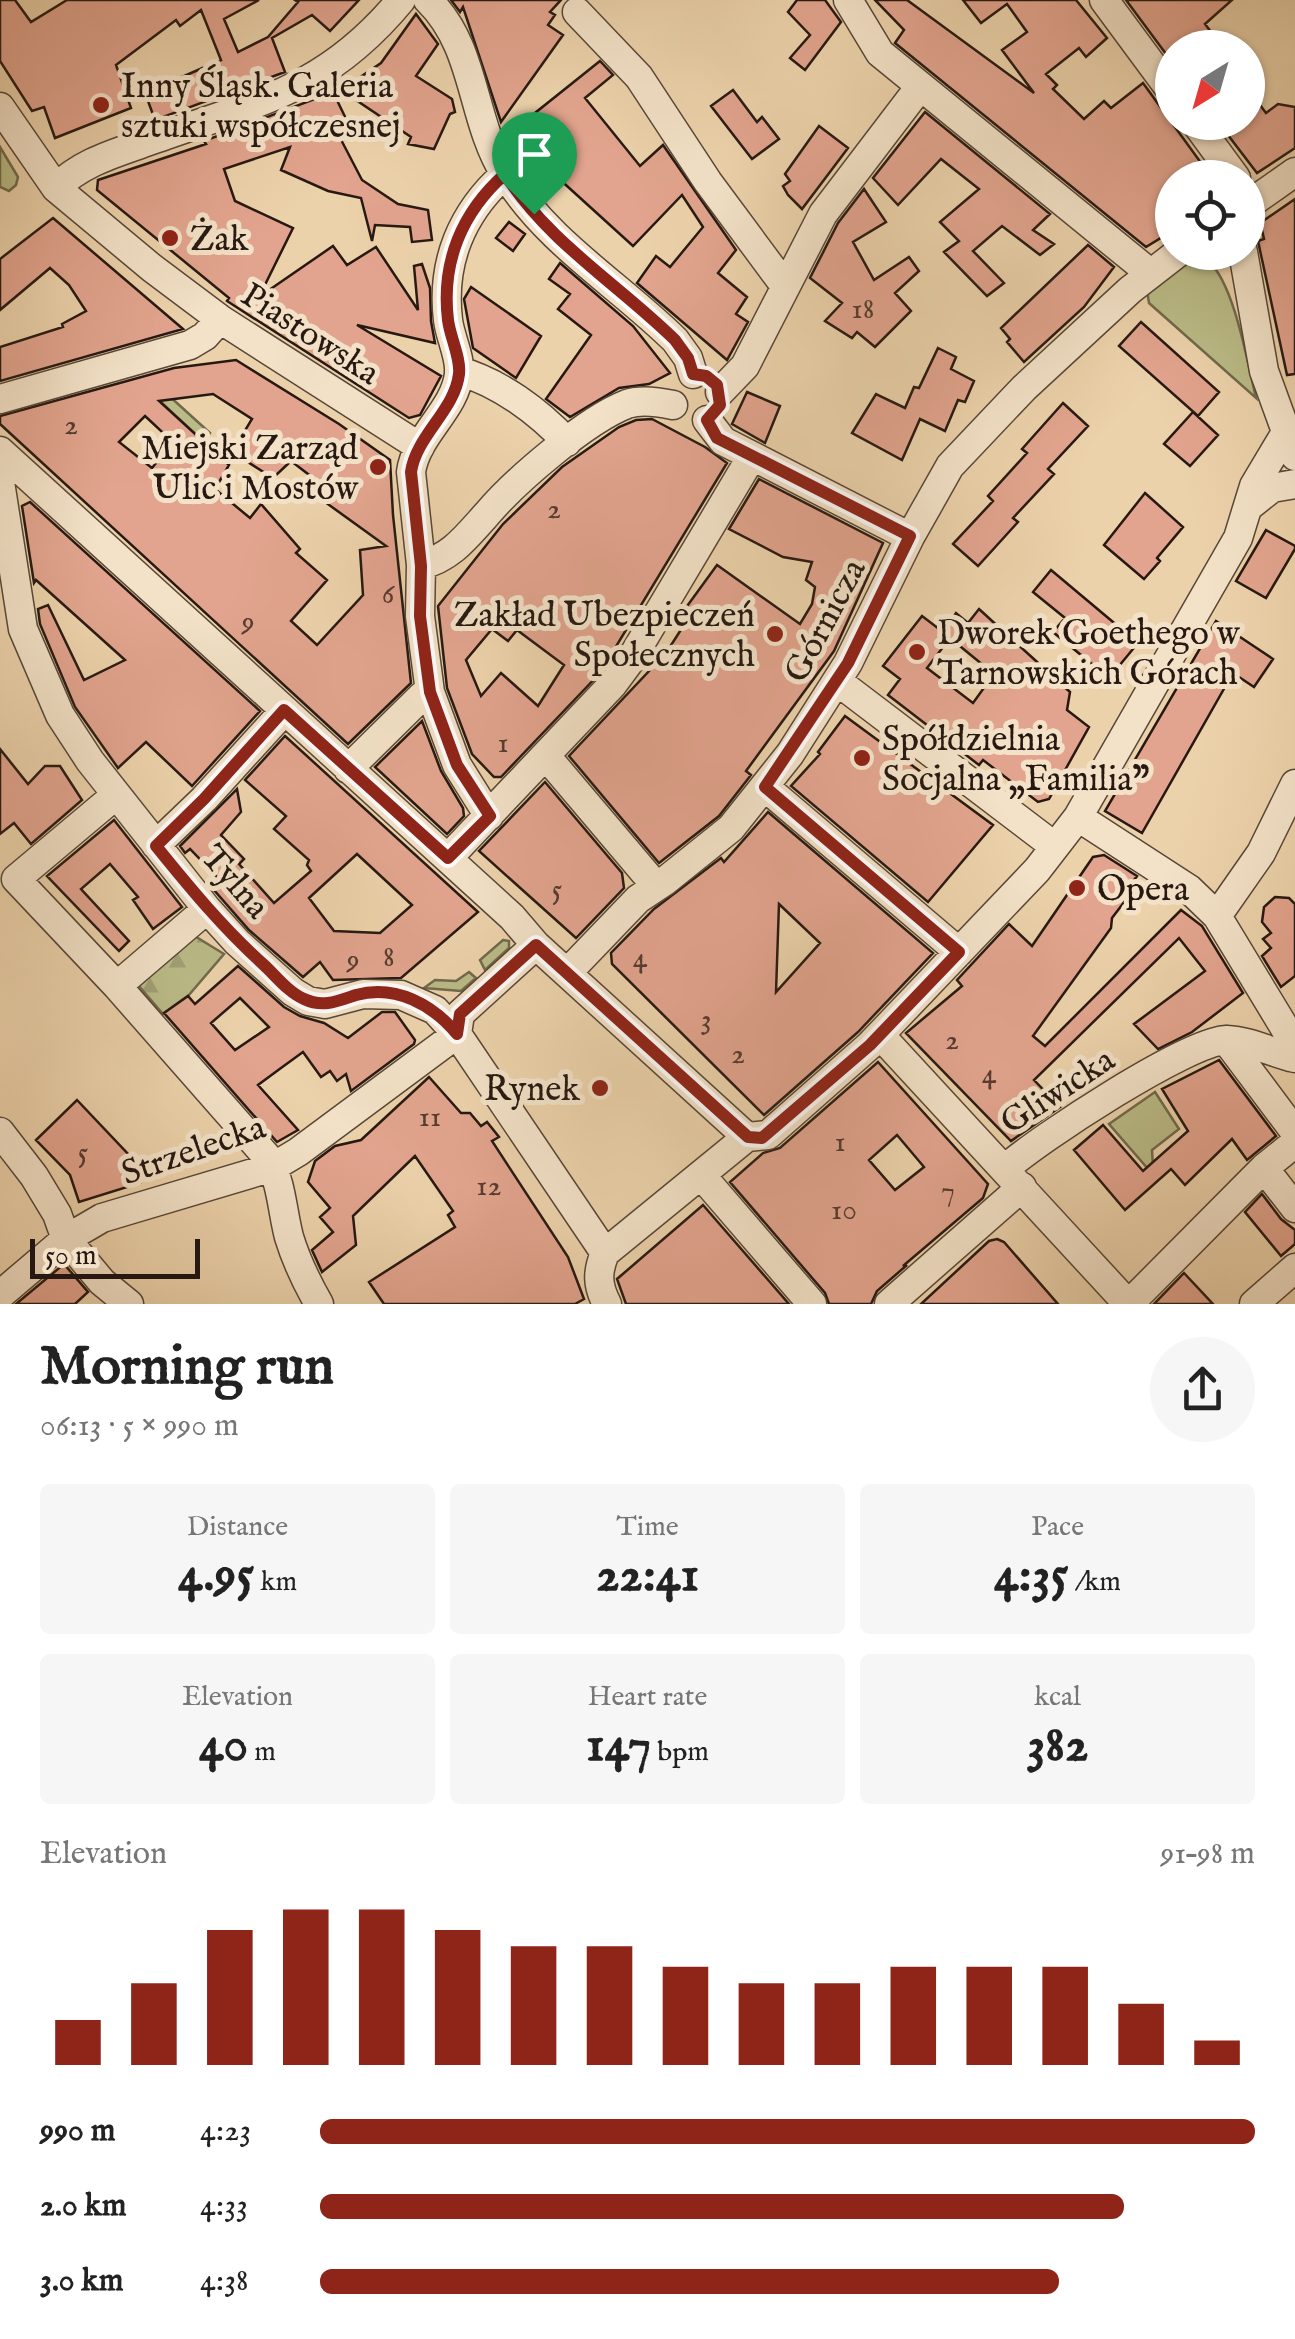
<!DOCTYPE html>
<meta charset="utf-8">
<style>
body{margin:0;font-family:"IM FELL English",serif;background:#f6f6f6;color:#222;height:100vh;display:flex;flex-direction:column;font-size:38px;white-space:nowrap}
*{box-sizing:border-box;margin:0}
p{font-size:32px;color:#767676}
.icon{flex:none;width:55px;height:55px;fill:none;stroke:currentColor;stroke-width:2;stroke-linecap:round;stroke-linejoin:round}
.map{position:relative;height:1304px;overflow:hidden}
.panel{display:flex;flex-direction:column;background:#fff;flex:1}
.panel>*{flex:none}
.needle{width:65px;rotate:217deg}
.tools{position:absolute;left:1155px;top:30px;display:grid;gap:20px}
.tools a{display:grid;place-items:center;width:110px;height:110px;border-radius:50%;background:#fff;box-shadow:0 2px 8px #0004;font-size:50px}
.scale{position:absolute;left:30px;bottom:25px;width:170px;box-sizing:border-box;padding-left:10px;border:5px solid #271912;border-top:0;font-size:28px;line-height:35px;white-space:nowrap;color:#271912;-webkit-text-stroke:8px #f3e2c8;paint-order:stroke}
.pin{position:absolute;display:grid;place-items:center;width:85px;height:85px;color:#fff;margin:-102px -42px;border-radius:50% 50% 50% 0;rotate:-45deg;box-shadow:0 0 10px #0007}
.pin .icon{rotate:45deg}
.round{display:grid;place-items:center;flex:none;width:105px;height:105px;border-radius:52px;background:#f6f6f6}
.summary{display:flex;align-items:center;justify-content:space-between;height:170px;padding:0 40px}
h1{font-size:55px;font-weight:700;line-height:75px}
.figures{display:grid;grid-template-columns:repeat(3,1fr);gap:15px;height:170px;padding:10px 40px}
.figures div{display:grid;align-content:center;border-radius:10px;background:#f6f6f6;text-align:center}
.figures b{font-size:50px;font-weight:700}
.figures small{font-size:28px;font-weight:400}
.figures p{font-size:28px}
.chart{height:280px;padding:20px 40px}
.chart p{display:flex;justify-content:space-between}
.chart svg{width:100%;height:180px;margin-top:10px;stroke:#8f2418;stroke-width:6}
ul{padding:0 40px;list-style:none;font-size:32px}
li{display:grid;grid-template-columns:160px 120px 1fr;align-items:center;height:75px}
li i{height:25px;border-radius:12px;background:#8f2418}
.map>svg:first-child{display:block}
</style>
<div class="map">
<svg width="1295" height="1304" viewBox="0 0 1295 1304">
<defs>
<pattern id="forest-firs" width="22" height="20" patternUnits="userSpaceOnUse" patternTransform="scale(2.5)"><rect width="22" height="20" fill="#babb87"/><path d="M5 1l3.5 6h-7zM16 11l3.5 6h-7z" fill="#a0a074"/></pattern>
</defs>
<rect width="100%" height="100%" fill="#ecd2ab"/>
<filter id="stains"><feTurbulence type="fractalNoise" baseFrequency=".002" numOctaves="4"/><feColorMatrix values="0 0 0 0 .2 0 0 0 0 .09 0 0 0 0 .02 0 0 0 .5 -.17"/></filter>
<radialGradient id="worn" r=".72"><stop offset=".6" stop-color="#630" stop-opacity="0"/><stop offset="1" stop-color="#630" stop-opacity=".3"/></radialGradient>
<path fill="#babb87" stroke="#706a4c" stroke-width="2.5" d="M 0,147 L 18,177 L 16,185 L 9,191 L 0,187 Z
M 1208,261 C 1234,282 1248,365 1256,398 L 1149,303 L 1147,290 L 1185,262 Z
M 154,391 L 167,394 L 210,433 L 204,442 L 163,404 Z
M 503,940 L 509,941 L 509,948 L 485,970 L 480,960 Z
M 469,972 L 476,978 L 461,991 L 424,988 L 435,980 L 456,981 Z
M 1155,1092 L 1179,1129 L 1152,1150 L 1153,1167 L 1149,1170 L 1109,1124 Z"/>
<path fill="url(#forest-firs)" stroke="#706a4c" stroke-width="2.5" d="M 193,935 L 224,954 L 188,996 L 163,1014 L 138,985 Z"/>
<path fill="#e2a48e" stroke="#271912" stroke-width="2.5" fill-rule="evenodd" d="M 0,0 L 15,0 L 31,22 L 67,0 L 259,0 L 224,19 L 238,52 L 268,37 L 298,2 L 295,0 L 359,0 L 330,31 L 312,15 L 272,38 L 285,72 L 155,120 L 145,93 L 221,60 L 201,10 L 180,26 L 176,20 L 116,65 L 131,108 L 55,138 L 44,107 L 32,111 L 0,61 Z
M 451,0 L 561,0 L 550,12 L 555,15 L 548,25 L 563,35 L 501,122 L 463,7 L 460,12 Z
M 797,0 L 825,0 L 841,22 L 805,70 L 790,58 L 810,35 L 788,12 Z
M 875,0 L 907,0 L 1034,93 L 1002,50 L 1027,32 L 1007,4 L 981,23 L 963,0 L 1076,0 L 1107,38 L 1086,57 L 1079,48 L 1046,74 L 1057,85 L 1053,89 L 1084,119 L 1104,101 L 1111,108 L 1143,83 L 1212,178 L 1172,178 L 1172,231 L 1146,247 L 895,43 L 904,30 Z
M 1126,0 L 1232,0 L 1205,24 L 1211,32 L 1211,48 L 1172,48 L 1172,62 Z
M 416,14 L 438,44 L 416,76 L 452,99 L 455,112 L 450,114 L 434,149 L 408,144 L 411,137 L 341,90 L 381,63 Z
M 600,61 L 613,75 L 585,98 L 640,166 L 663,145 L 736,250 L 718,273 L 747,297 L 736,314 L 748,322 L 727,360 L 637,283 L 656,256 L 670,267 L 703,227 L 682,195 L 633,246 L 556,176 L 571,165 L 524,150 L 515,129 Z
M 1248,89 L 1266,113 L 1278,104 L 1295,107 L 1295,148 L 1257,173 L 1218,122 L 1248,122 Z
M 733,90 L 757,122 L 762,117 L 779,139 L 752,159 L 711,106 Z
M 333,92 L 350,127 L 337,132 L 362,180 L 398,204 L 428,210 L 432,240 L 412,242 L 410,227 L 375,225 L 372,241 L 361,198 L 328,191 L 281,170 L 290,147 L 224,169 L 235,201 L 293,228 L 259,297 L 333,246 L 347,265 L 376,247 L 418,310 L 414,266 L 422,264 L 430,288 L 431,321 L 435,343 L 357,325 L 441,376 L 420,415 L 409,418 L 227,301 L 229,298 L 97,190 L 98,180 L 206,144 L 204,141 Z
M 925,112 L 1050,214 L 1033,230 L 1054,244 L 1040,255 L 1002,226 L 973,251 L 1004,283 L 987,296 L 944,252 L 959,241 L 940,222 L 979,189 L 941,159 L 898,205 L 873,178 Z
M 819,126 L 848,148 L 802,209 L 788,195 L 783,186 L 790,181 L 785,174 Z
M 864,189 L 886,222 L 853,242 L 874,280 L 909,257 L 919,271 L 895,293 L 911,311 L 875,347 L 857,332 L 852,338 L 825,321 L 842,303 L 810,278 L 838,223 Z
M 1295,199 L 1295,374 L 1287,375 L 1258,241 L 1264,239 L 1261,226 L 1263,221 Z
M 53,218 L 183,329 L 0,381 L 0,347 L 63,327 L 62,324 L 86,311 L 69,285 L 50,268 L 0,310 L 0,259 Z
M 509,222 L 525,234 L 513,251 L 496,238 Z
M 1088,245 L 1114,267 L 1084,307 L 1024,362 L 1007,342 L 1010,339 L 1001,328 Z
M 560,263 L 633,326 L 670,373 L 649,384 L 619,388 L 570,417 L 546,399 L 591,335 L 558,309 L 570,294 L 549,279 Z
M 471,287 L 541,336 L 516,378 L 473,348 L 464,299 Z
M 1141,322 L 1219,392 L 1198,416 L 1119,346 Z
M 938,348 L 956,357 L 951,369 L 974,381 L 965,402 L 958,400 L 945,431 L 920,419 L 902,460 L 852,433 L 876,394 L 905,408 L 914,387 L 919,388 Z
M 236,360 L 339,424 L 390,460 L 393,515 L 411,683 L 348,744 L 0,424 L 0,416 L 174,368 ZM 213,394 L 252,419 L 232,452 L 273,478 L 291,461 L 334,494 L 325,502 L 386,546 L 360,550 L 363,595 L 317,645 L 291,621 L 327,580 L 296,553 L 300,549 L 261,504 L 250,518 L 215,489 L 229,465 L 159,401 ZM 145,416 L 173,442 L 152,468 L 119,442 Z
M 747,392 L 780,406 L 765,443 L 732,424 Z
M 1063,403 L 1088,426 L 1048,469 L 1054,474 L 1013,518 L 1018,522 L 978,566 L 953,544 L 993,501 L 988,496 L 1027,453 L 1022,449 Z
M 1193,412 L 1218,435 L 1190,466 L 1164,444 Z
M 652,419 L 705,447 L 727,463 L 600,673 L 501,777 L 494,777 L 472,754 L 447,688 L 438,606 L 503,524 L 562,467 L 619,427 L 636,420 ZM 492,629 L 508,641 L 517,630 L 564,665 L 538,706 L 501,673 L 481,696 L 466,660 Z
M 759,479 L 883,543 L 834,651 L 746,771 L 751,775 L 719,816 L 659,863 L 569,756 L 666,653 L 684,625 L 677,620 L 717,565 L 800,624 L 812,604 L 815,587 L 806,580 L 812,562 L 783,557 L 729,529 Z
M 1145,493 L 1183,527 L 1157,558 L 1160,561 L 1144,579 L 1104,545 Z
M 30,502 L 260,711 L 192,786 L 146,742 L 118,768 L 75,707 L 40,624 L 38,609 L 48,605 L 84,680 L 125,660 L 36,580 L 34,583 L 22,506 Z
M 1266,530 L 1295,546 L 1295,549 L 1266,598 L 1236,581 Z
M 1051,570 L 1138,643 L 1109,678 L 1053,632 L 1065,618 L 1033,592 Z
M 979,609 L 1070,692 L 1067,710 L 1089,727 L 1049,799 L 1038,802 L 983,760 L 979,765 L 888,695 L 900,679 L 883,666 L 922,616 L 943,632 L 956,613 L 968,623 ZM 950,638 L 994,674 L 973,703 L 927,668 Z
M 1216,621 L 1273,659 L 1254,687 L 1233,673 L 1142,833 L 1105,811 Z
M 845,716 L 993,825 L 928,902 L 791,786 L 820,754 L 818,752 Z
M 422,721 L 441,771 L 463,808 L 464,816 L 447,834 L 375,767 Z
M 285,736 L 478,912 L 401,978 L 333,980 L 320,962 L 303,977 L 249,930 L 214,890 L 222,882 L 190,849 L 185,853 L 180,846 L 237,789 L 241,812 L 221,835 L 244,859 L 239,864 L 274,903 L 311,871 L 307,865 L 309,860 L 274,829 L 286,816 L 245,780 ZM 357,854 L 412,905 L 380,933 L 334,931 L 309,898 Z
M 0,749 L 28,784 L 45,766 L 60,766 L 82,800 L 31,844 L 14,823 L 0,834 Z
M 545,782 L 622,873 L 624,888 L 576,938 L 479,851 Z
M 768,812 L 933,953 L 858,1032 L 764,1115 L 612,964 L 611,953 L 654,909 L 721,858 L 724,862 ZM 779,904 L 820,943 L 776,992 Z
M 114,820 L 182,907 L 153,929 L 133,900 L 138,897 L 110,864 L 81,889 L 129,941 L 119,951 L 47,876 Z
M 1104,855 L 1137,876 L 1124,894 L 1128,897 L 1112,918 L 1111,928 L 1033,1036 L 1045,1046 L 1181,910 L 1202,926 L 1243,993 L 1192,1032 L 1158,1049 L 1134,1024 L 1205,971 L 1179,938 L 1034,1080 L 1060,1107 L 1011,1141 L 906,1033 L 962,986 L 957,980 L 1009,924 L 1032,946 L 1093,857 Z
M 1275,897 L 1289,898 L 1295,904 L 1295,976 L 1281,987 L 1262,956 L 1271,948 L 1263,939 L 1271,933 L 1262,922 L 1264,907 Z
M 238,966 L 284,1007 L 300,1016 L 324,1023 L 348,1038 L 382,1012 L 395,1012 L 415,1040 L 414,1044 L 351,1091 L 346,1074 L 337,1081 L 330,1071 L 321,1077 L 303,1052 L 281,1068 L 258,1085 L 298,1130 L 277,1142 L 164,1013 L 188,996 L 195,1004 ZM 240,998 L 269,1027 L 235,1050 L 211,1023 Z
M 1219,1060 L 1276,1136 L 1247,1160 L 1232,1139 L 1185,1185 L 1171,1169 L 1125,1210 L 1074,1150 L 1103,1125 L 1143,1171 L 1188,1131 L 1162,1089 Z
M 878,1062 L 988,1184 L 983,1198 L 903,1266 L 907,1265 L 877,1291 L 871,1304 L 829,1304 L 825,1293 L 730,1182 L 763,1153 L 780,1148 ZM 897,1135 L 924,1167 L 895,1190 L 869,1160 Z
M 429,1077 L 461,1113 L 470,1113 L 481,1126 L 487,1122 L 499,1137 L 492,1141 L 568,1257 L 584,1299 L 575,1304 L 384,1304 L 369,1282 L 455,1227 L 448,1215 L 453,1211 L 415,1156 L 353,1216 L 356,1245 L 322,1272 L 312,1250 L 333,1232 L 320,1217 L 330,1208 L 308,1182 L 315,1161 L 335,1146 L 361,1140 Z
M 77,1100 L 129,1155 L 140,1183 L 79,1202 L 70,1175 L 36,1140 Z
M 1262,1194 L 1281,1219 L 1295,1230 L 1295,1244 L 1281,1256 L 1245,1212 Z
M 703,1205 L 789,1304 L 626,1304 L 617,1279 Z
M 997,1239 L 1004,1242 L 1058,1304 L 921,1304 L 989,1241 Z
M 64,1264 L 88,1292 L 75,1304 L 16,1304 Z
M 1184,1273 L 1213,1304 L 1154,1304 Z"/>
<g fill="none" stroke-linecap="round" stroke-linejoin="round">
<g stroke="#584738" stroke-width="31">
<path id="minor" d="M 428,0 C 477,48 470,118 505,174 C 548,243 618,284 675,340 L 688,358 L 693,374
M 848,0 L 880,53 L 1150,273
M 1104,0 L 1172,92
M 577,12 L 639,77 L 708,182 L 785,286
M 0,107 L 56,188 L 152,268 L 220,319 L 420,447
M 1195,122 L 1236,178
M 56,188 C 83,161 117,153 152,140 C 257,102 326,91 401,0
M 1248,205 L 1295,172
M 1243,252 L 1264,371 L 1295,456
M 459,371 C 500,383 538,411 567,442
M 720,392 L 745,366 L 823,214 L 919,88
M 0,399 L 190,345 L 205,336 L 220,319
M 707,420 L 723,441 L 910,537
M 0,451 L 512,917 L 536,945 L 747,1137
M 0,482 L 23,629 L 60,715 L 90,761 L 207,909 L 237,942 L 293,992 L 308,1001 L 325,1004 L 363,994 L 401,995 L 435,1010 L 457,1034
M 1248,507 L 1272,488 L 1295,484
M 421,565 C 451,558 467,536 487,514 C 516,480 586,420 627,404 C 641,399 659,402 673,405
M 837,681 L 1054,846
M 546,756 L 656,886
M 348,769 L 422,696
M 765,787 L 959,952
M 116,795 L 16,879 L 117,986 L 268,1158 C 282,1184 282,1210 289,1237 C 296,1260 307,1283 319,1304
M 489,816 L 457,765 L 430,692 L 420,616 L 421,565 L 411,472 C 416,435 455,410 459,374 C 461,358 450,337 448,320 C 441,262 462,212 505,174
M 1078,817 L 1189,889 L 1217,916 L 1289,1035 L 1290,1057
M 156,845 L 204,799 L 284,711
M 448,858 L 613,684 L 630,661 L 752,456
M 1217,916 L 1261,853 L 1295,784
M 536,945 L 460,1014 L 457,1034 L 605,1253
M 567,973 L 638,899 L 665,881 L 731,828 L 790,754 L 848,663 L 910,537 L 950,466 L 1024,388 L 1130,290 L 1179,252
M 117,986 L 207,909
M 880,1035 L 1128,1304
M 1226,1040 L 1295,1132
M 0,1132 L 34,1176 L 57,1214 L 66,1239 L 102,1282 L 129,1304
M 747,1137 L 768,1135 L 870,1045 L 1037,870 L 1078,817 L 1238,538 L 1254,486 L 1285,434
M 1264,1168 L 1295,1208
M 1005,1169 C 1037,1140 1189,1040 1227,1040 C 1250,1041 1273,1053 1295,1058
M 701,1175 L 812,1304
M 0,1295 L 66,1239 L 102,1218 L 273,1167 L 298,1152 L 457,1034
M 607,1304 C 597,1285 597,1272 605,1253 L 747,1137
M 889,1304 L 1022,1187
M 1129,1304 L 1264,1168 L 1295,1143
M 1254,1304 L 1295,1268"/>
</g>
<use href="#minor" stroke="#f3e2c8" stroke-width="28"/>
</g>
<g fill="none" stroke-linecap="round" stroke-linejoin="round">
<g stroke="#fff" stroke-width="20">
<path id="route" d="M 505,174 C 548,242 618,284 675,340 L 688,358 L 693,374 L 706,376 L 717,385 L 720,405 L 707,420 L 717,438 L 910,536 L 848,663 L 765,787 L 959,952 L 870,1045 L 762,1138 L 748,1137 L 536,945 L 460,1014 L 457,1034 C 433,1005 396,984 356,995 C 338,1001 323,1008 304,999 C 288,992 276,976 264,965 C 223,928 190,888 156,846 L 204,799 L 284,710 L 448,858 L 490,816 L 457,765 L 430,692 L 420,616 L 421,566 L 411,472 C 416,436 455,410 459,374 C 461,358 450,337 448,320 C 441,262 462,212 505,174 Z"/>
</g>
<use href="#route" stroke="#8f2418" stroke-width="12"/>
</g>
<g fill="#8f2418" stroke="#f3e2c8" stroke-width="4">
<circle cx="101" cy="105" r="10"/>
<circle cx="170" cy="238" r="10"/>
<circle cx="378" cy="467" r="10"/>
<circle cx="775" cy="634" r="10"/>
<circle cx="917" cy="652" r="10"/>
<circle cx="862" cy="758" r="10"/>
<circle cx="1077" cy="888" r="10"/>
<circle cx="600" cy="1088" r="10"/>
</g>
<g text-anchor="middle" stroke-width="10" stroke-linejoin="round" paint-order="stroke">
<g font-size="30" fill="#563c31">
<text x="863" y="318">18</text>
<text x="71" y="434">2</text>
<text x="554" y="518">2</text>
<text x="388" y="603">6</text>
<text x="248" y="631">9</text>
<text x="503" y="752">1</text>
<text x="557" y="899">5</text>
<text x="389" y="966">8</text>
<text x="640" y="967">4</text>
<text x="353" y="969">9</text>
<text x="706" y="1028">3</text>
<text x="952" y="1049">2</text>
<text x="738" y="1063">2</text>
<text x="989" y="1083">4</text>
<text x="430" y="1126">11</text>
<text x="840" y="1151">1</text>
<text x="83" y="1162">5</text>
<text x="489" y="1195">12</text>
<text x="948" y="1200">7</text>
<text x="844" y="1219">10</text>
</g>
<g font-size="35" fill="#271912" stroke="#f3e2c8" text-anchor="start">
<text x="121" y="97">Inny Śląsk. Galeria<tspan x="121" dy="40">sztuki współczesnej</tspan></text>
<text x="190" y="250">Żak</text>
<text x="358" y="459" text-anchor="end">Miejski Zarząd<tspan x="358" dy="40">Ulic i Mostów</tspan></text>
<text x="755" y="626" text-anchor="end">Zakład Ubezpieczeń<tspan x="755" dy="40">Społecznych</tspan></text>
<text x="937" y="644">Dworek Goethego w<tspan x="937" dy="40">Tarnowskich Górach</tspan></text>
<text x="882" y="750">Spółdzielnia<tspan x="882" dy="40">Socjalna „Familia”</tspan></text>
<text x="1097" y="900">Opera</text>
<text x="580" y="1100" text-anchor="end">Rynek</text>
</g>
<g font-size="35" fill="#271912" stroke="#f3e2c8">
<text transform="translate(311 333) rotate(33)" y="12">Piastowska</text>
<text transform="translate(824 620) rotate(-62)" y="12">Górnicza</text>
<text transform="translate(236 881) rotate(49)" y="12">Tylna</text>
<text transform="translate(1057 1090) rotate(-33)" y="12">Gliwicka</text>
<text transform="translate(193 1149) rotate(-19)" y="12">Strzelecka</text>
</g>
</g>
<rect width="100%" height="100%" filter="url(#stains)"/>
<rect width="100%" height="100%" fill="url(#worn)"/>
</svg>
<div class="tools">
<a><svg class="needle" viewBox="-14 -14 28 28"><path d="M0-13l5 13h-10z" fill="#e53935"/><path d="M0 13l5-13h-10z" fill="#767676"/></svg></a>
<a><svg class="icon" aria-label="locate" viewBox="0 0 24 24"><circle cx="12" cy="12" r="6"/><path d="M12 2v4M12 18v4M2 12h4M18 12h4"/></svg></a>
</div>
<div class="scale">50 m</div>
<div class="pin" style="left:534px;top:214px;background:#1e9e55"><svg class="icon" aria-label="arrive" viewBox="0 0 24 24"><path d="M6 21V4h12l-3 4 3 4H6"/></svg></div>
</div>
<section class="panel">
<div class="summary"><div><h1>Morning run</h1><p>06:13 · 5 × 990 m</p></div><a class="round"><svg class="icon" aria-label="share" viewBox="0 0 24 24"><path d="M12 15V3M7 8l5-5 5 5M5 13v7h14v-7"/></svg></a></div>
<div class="figures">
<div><p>Distance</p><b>4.95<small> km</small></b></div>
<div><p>Time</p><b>22:41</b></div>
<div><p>Pace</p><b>4:35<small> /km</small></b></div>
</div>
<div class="figures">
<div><p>Elevation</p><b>40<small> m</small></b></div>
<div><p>Heart rate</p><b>147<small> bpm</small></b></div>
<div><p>kcal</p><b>382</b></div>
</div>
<div class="chart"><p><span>Elevation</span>91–98 m</p>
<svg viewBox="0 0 160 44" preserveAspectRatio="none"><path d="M5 44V33M15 44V24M25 44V11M35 44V6M45 44V6M55 44V11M65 44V15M75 44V15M85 44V20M95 44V24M105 44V24M115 44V20M125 44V20M135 44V20M145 44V29M155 44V38"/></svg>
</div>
<ul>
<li><b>990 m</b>4:23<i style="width:100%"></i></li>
<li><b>2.0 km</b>4:33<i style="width:86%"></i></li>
<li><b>3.0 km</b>4:38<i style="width:79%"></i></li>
</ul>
</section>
